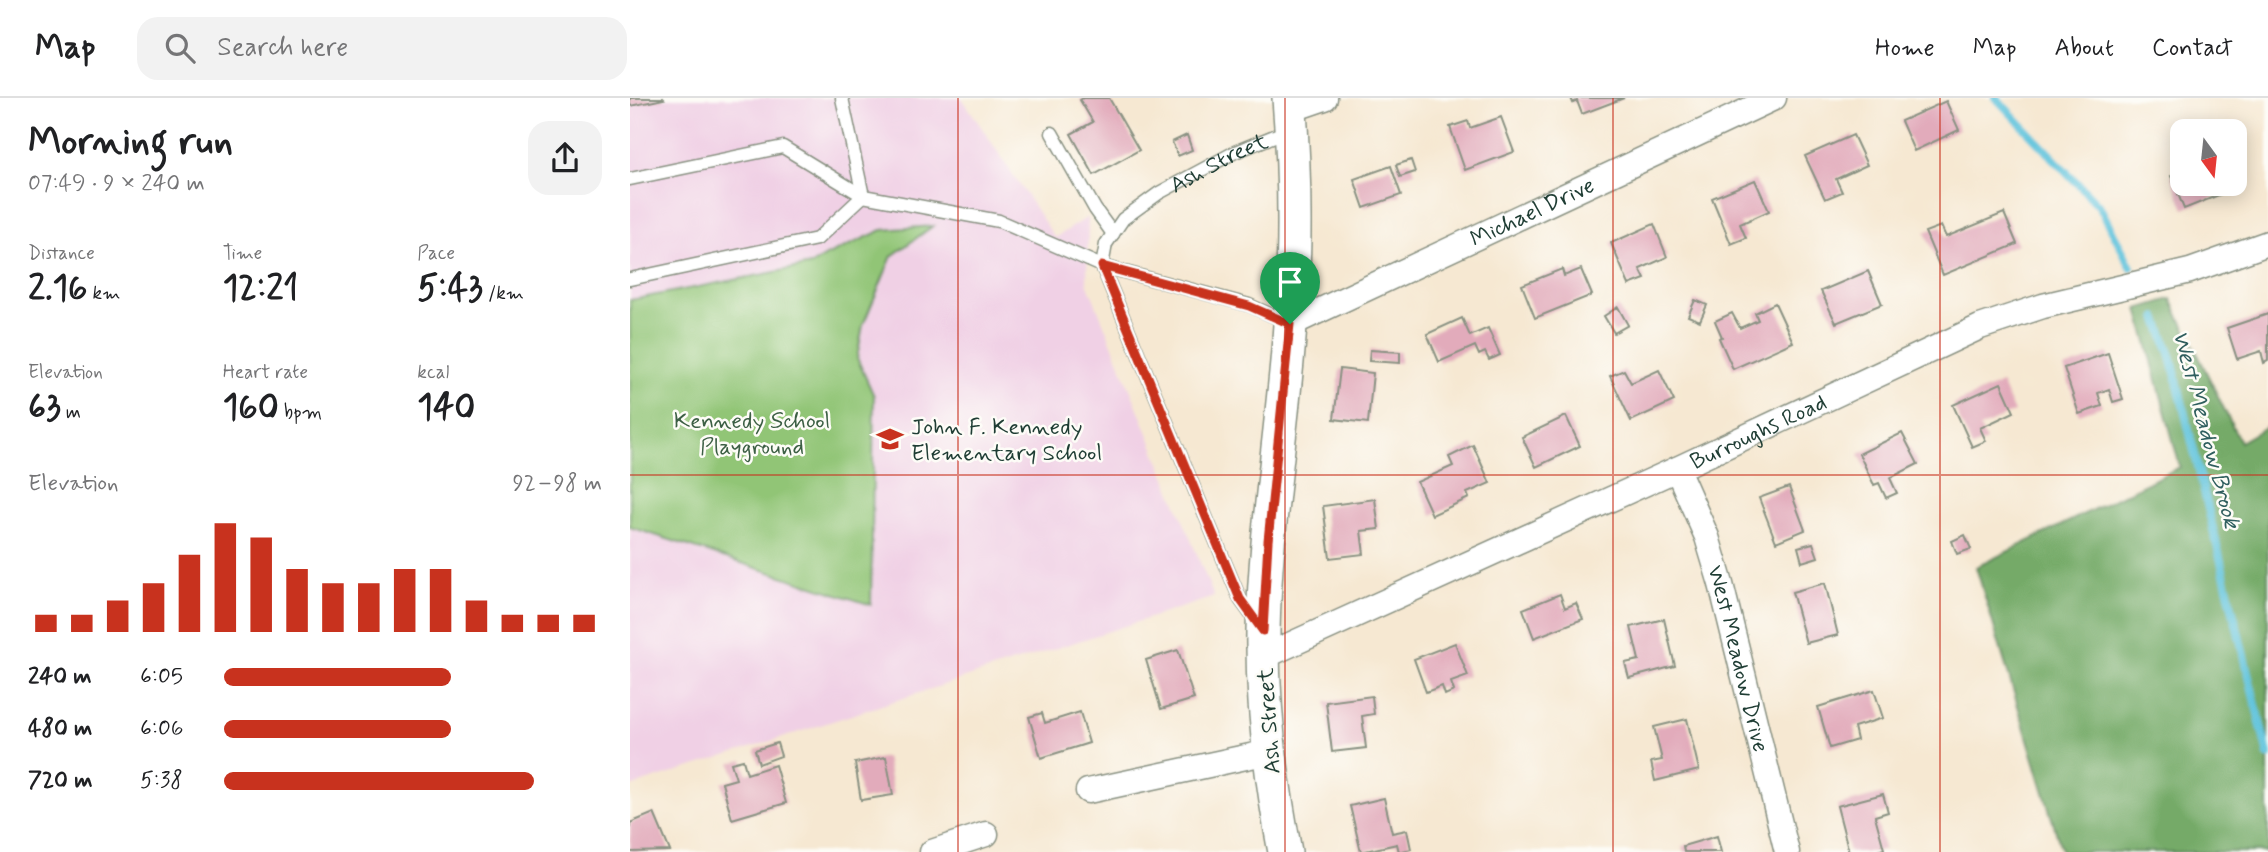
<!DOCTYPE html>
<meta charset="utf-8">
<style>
body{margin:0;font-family:Mynerve,sans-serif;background:#f2f2f2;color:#202124;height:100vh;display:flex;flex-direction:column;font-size:26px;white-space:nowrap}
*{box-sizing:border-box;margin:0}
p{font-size:23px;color:#757577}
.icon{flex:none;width:38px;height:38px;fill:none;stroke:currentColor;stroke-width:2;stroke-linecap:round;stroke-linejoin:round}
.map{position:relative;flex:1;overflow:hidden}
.sheet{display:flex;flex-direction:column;background:#fff;width:630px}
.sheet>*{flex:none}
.needle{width:46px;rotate:165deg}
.controls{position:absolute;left:1540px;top:21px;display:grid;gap:14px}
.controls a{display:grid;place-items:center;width:77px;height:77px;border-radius:14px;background:#fff;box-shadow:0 4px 18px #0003;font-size:35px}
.pin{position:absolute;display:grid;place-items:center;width:60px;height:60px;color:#fff;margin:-72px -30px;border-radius:50% 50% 50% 0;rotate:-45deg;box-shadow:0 0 7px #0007}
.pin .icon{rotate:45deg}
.round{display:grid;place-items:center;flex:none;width:74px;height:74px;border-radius:21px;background:#f2f2f2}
.headline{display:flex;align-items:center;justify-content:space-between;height:119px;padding:0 28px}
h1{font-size:38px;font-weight:800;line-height:52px}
.stats{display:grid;grid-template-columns:repeat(3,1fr);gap:10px;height:119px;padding:7px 28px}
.stats div{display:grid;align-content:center}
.stats b{font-size:35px;font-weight:800}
.stats small{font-size:19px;font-weight:400}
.stats p{font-size:19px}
.chart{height:196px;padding:14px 28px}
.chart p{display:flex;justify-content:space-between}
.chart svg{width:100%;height:126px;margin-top:7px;stroke:#c8321e;stroke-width:6}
ul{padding:0 28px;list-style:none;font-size:23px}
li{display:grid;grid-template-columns:112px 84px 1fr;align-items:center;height:52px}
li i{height:18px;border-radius:9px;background:#c8321e}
header{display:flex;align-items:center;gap:42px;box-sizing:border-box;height:98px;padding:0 35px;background:#fff;border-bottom:2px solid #e0e0e0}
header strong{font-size:33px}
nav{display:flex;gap:38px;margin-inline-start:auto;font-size:24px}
.search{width:490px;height:63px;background:#f2f2f2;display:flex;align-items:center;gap:18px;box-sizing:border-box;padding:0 24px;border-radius:21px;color:#757577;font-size:26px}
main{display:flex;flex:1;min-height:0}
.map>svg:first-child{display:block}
</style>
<header>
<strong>Map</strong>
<div class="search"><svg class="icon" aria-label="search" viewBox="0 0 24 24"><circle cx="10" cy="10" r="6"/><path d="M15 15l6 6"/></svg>Search here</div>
<nav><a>Home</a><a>Map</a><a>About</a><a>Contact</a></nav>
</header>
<main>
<section class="sheet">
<div class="headline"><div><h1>Morning run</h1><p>07:49 · 9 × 240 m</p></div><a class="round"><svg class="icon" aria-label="share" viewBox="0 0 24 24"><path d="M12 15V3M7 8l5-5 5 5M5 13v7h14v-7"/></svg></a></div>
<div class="stats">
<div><p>Distance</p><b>2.16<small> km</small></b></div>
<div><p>Time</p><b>12:21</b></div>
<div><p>Pace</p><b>5:43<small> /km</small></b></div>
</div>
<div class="stats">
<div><p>Elevation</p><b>63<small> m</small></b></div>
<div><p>Heart rate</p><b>160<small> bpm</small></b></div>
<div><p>kcal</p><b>140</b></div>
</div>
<div class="chart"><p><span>Elevation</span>92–98 m</p>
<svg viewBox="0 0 160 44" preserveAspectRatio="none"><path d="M5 44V38M15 44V38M25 44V33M35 44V27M45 44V17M55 44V6M65 44V11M75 44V22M85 44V27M95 44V27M105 44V22M115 44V22M125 44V33M135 44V38M145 44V38M155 44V38"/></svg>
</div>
<ul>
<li><b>240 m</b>6:05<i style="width:60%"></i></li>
<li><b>480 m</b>6:06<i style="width:60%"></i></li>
<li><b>720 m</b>5:38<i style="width:82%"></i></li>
</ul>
</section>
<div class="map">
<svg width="1638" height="754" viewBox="0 0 1638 754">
<rect width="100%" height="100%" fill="#fdfcf7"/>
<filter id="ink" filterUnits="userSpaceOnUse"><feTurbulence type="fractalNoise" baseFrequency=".0143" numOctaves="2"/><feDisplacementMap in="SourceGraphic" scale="14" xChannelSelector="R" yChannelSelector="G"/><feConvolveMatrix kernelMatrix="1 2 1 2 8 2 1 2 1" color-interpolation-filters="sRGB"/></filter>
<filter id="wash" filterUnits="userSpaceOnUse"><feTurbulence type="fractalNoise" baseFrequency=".00686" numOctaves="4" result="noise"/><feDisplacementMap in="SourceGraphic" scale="28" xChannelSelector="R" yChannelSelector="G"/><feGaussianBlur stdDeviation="1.57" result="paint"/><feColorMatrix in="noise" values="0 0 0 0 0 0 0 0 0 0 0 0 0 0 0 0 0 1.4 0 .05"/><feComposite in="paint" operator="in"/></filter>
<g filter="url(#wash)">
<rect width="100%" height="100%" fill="#f6e8d2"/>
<path fill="#f0d0e5" d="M 0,0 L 332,0 L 425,140 L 458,119 L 457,184 L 584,499 L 0,689 Z"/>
<path fill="#91c576" stroke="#588155" stroke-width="2" d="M 303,128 L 262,158 L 233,227 L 227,260 L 244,298 L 241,507 L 0,429 L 0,202 L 181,167 L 198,157 L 252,132 Z"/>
<path fill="#74aa67" stroke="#4a744e" stroke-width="2" d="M 1541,201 L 1610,344 L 1638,328 L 1638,754 L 1432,754 L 1346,469 L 1550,369 L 1508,211 Z"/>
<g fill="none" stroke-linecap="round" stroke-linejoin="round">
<path stroke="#5ec3dc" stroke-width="8" d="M 1366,0 L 1470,109 L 1501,169
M 1527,219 L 1541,258 L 1638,657"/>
</g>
<g id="blocks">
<path fill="#e2abbb" d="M 0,0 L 33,0 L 34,1 L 0,8 Z
M 453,0 L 479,0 L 509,52 L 464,77 L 441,36 L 463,24 L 450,2 Z
M 941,0 L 994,0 L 952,16 L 947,3 L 943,5 Z
M 1316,3 L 1329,32 L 1284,53 L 1271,23 Z
M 871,19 L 884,54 L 835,72 L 820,29 L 838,23 L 840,30 Z
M 557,37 L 562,52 L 548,58 L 542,44 Z
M 1223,37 L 1237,67 L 1206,81 L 1212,94 L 1195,101 L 1175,58 Z
M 781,62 L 785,74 L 770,79 L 766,67 Z
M 761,68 L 771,97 L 734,110 L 724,81 Z
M 1552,74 L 1552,86 L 1590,86 L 1594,95 L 1554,111 L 1541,78 Z
M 1125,82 L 1139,113 L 1110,126 L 1116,140 L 1101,146 L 1082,100 Z
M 1374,115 L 1387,146 L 1313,177 L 1295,134 L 1311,128 L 1316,139 Z
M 1024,126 L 1037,159 L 1010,171 L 1015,181 L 999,187 L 981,145 Z
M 932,171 L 934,178 L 951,171 L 962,197 L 905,220 L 892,187 Z
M 1238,173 L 1252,206 L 1206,225 L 1191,193 Z
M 1065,202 L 1077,207 L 1070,223 L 1058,218 Z
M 1145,205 L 1163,244 L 1103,271 L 1089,240 L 1092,239 L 1085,223 L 1102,215 L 1110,230 L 1128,222 L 1125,215 Z
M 988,209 L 998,227 L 984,235 L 974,218 Z
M 1638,216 L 1638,263 L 1634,265 L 1631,253 L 1607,261 L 1597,230 Z
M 832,220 L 840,238 L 858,230 L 870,257 L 859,262 L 855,254 L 849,257 L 845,248 L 809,264 L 797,236 Z
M 740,252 L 770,254 L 770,265 L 739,263 Z
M 1478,255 L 1493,301 L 1483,304 L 1479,291 L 1468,295 L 1472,308 L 1449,316 L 1434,270 Z
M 710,271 L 743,275 L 738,325 L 704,321 Z
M 994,272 L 1001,285 L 1029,272 L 1044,303 L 1001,323 L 980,278 Z
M 1371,285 L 1384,314 L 1350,330 L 1356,343 L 1342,349 L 1323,307 Z
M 936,318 L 950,348 L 906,369 L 892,339 Z
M 1272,335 L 1288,366 L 1260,380 L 1267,395 L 1256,400 L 1249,385 L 1244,387 L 1229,356 Z
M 843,347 L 860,385 L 837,395 L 839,400 L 802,417 L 787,384 L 823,368 L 819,359 Z
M 1159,389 L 1175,432 L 1146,444 L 1129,400 Z
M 745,401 L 749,431 L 731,433 L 734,456 L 700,460 L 693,408 Z
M 1335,437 L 1341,451 L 1327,456 L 1322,443 Z
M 1183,445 L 1188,459 L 1172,464 L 1168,449 Z
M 1195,485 L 1208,537 L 1176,545 L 1162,494 Z
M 930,496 L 935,510 L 946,505 L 953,521 L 904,540 L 893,511 Z
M 1034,521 L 1045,568 L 999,580 L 995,565 L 1009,562 L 1001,529 Z
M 825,545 L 838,578 L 821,584 L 824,593 L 815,597 L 812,588 L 796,594 L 784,561 Z
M 548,552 L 564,601 L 531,611 L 516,562 Z
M 1244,592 L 1253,620 L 1224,629 L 1227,642 L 1200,650 L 1188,609 Z
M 742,598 L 744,616 L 732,618 L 736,650 L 702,654 L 696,604 Z
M 450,614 L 459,645 L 411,660 L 399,619 L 412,615 L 415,625 Z
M 1057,621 L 1069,672 L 1025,683 L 1021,664 L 1032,662 L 1024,629 Z
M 147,645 L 151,658 L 129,666 L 125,652 Z
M 256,659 L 263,697 L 231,702 L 225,665 Z
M 113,662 L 117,676 L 145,667 L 156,705 L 102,721 L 92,685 L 106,681 L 101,665 Z
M 1253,696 L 1258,714 L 1245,718 L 1254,751 L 1244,754 L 1219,754 L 1207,708 Z
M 754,700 L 762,735 L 777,732 L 781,751 L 769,754 L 767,746 L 731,754 L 720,708 Z
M 24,715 L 40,753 L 0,754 L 0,725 Z
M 1087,738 L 1091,754 L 1054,754 L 1053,748 Z"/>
</g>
</g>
<g filter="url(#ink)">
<use href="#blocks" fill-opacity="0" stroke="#8a9283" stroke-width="2"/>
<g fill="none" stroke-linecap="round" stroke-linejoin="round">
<g stroke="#8a9283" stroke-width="15">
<g id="lane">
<path d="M 212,0 L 233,98"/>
<path d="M 422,35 L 465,111 L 483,136"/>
<path d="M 0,81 L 153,49 L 233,98 L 369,123 L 472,168 L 619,207 L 657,224"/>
<path d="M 472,168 L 610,501 L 626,523"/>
<path id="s1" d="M 472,168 L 476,146 L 493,121 L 529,95 L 605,54 L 659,32"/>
<path d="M 0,181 L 187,141 L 233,98"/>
</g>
</g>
<g stroke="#8a9283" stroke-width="27">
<g id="street">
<path d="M 660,12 L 695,0"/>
<path id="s2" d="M 661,226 L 1144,0"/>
<path id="s3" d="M 1047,371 L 1077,439 L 1091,486 L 1157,754"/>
<path id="s4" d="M 633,559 L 1047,371 L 1350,229 L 1413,208 L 1560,173 L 1638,145"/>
<path d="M 458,693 L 639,654"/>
<path d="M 302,754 L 356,736"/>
</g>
</g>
<g stroke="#8a9283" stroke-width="36">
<path id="secondary" d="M 655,754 C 641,681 632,607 633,533 C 635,430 653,330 660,227 C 666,152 665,75 659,0"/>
</g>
<use href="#lane" stroke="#fff" stroke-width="12"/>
<use href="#street" stroke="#fff" stroke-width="24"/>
<use href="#secondary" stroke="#fff" stroke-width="33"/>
</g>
</g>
<g fill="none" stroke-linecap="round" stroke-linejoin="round" filter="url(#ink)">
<g stroke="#fff" stroke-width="14">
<path id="route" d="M 472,168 L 619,208 L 660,226 L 638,443 L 633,533 L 610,501 Z"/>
</g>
<use href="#route" stroke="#c8321e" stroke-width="9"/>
</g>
<path fill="none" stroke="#c8321e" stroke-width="2" stroke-opacity="0.55" d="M 328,0 L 328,754M 655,0 L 655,754M 983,0 L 983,754M 1310,0 L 1310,754M 0,377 L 1638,377"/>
<defs>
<g id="school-bare" transform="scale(2.1)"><path d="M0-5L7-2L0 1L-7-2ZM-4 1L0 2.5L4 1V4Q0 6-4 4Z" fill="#c8321e" stroke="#fdfcf7" stroke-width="2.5" paint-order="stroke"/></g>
</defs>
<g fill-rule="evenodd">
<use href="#school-bare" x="260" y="341"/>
</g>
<g text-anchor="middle" stroke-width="5" stroke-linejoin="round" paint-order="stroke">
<g font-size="23" fill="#1f3d34" stroke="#fdfcf7">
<text dy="8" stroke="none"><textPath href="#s1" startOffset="164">Ash Street</textPath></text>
<text dy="8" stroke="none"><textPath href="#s2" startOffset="266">Michael Drive</textPath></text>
<text dy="8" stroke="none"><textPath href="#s4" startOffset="544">Burroughs Road</textPath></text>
<text dy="8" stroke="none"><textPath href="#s3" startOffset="200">West Meadow Drive</textPath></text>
<text transform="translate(638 623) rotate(-94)" y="8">Ash Street</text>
</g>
<g font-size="23" fill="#3c5f44" stroke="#fdfcf7">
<text x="122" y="330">Kennedy School<tspan x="122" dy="26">Playground</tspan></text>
</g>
<g font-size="23" fill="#1f3d34" stroke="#fdfcf7" text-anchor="start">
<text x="281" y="336">John F. Kennedy<tspan x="281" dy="26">Elementary School</tspan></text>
</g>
<g font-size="24" font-style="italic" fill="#2f5e5e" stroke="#fdfcf7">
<text transform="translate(1577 331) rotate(75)" y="8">West Meadow Brook</text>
</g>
</g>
</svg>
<div class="controls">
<a><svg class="needle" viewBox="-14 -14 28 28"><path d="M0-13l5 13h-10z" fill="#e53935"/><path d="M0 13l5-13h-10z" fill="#757577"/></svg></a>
</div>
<div class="pin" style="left:660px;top:226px;background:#1e9e55"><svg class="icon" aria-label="arrive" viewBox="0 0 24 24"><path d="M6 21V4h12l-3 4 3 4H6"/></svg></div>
</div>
</main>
